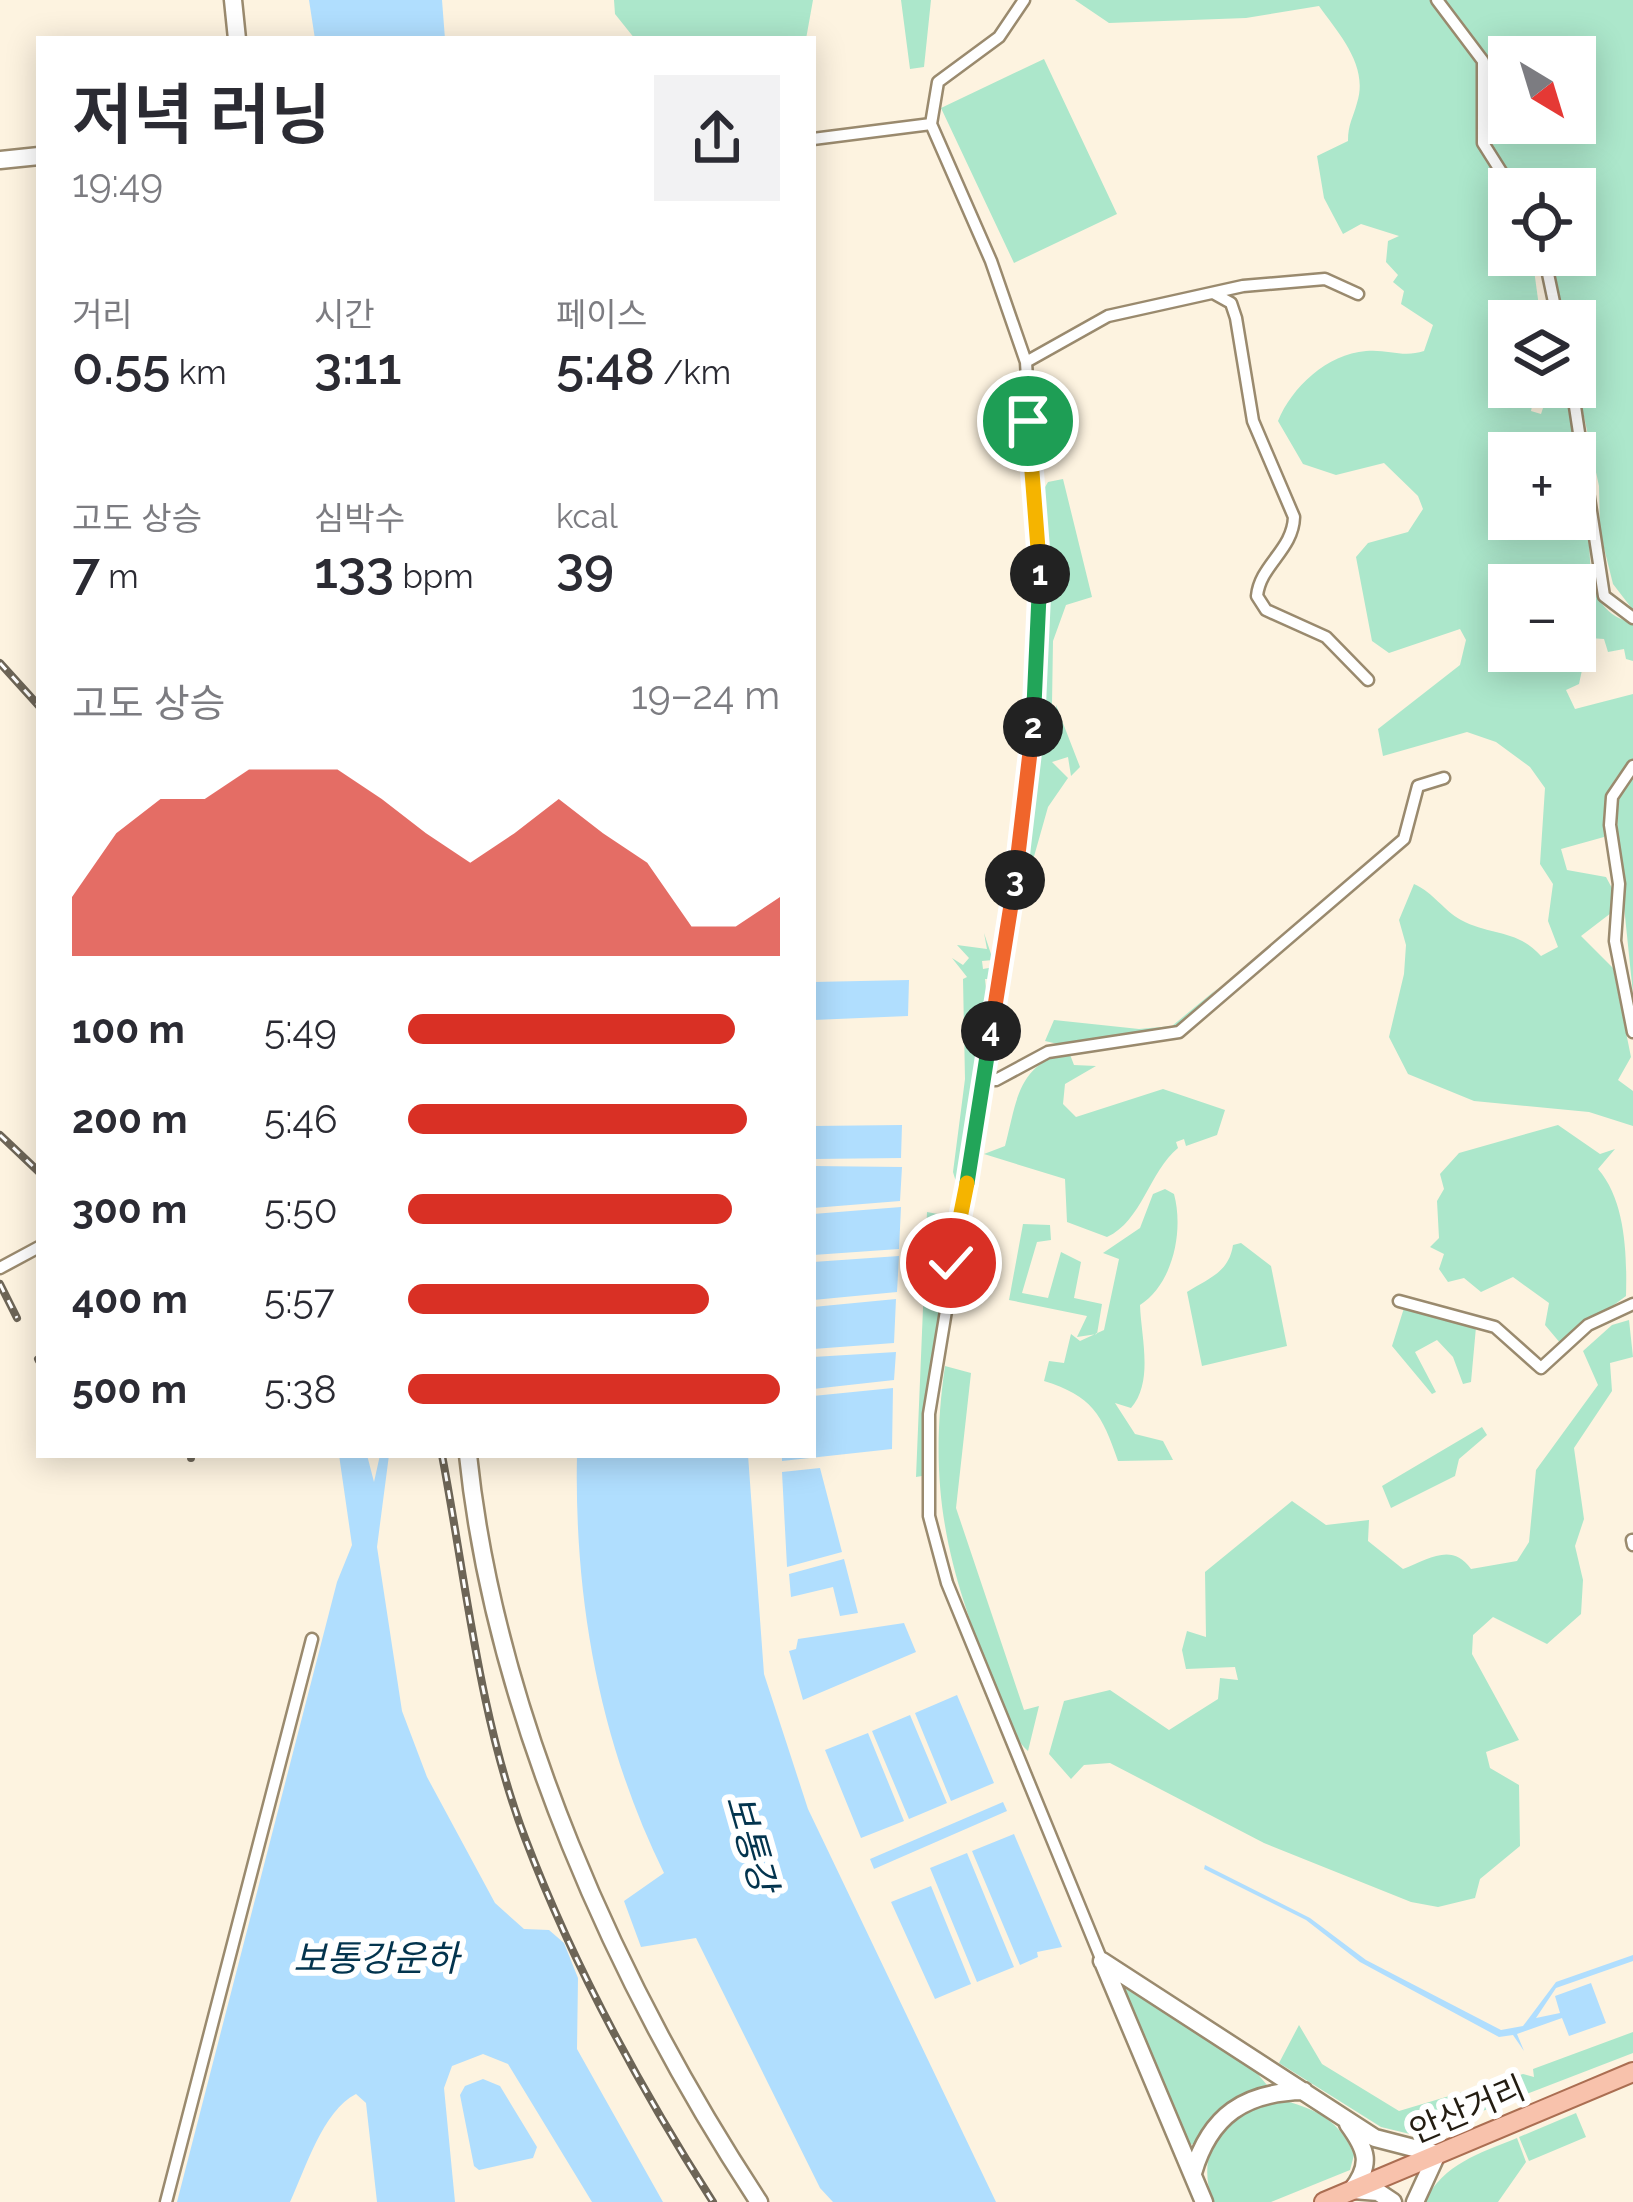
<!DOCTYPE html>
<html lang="ko">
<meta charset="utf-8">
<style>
body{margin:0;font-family:Raleway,"Noto Sans KR",sans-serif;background:#f2f2f3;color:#2b2b33;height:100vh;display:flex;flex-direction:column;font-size:45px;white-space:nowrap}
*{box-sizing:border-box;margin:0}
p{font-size:39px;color:#7c7c81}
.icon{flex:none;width:66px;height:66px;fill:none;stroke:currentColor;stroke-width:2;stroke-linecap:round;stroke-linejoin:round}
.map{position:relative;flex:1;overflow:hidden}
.drawer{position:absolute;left:36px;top:36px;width:780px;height:1422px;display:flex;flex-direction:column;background:#fff;border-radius:0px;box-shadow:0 6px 30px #0003}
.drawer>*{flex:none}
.needle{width:78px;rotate:142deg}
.controls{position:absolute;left:1488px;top:36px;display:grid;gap:24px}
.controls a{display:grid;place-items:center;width:108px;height:108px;border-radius:0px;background:#fff;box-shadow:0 6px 30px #0003;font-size:60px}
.pin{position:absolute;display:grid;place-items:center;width:102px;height:102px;color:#fff;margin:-51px;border:6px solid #fff;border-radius:50%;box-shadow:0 3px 12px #0007}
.km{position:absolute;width:60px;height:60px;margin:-30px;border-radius:50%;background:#222;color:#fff;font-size:33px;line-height:60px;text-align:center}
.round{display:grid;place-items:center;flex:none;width:126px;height:126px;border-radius:0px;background:#f2f2f3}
.summary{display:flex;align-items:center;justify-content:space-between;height:204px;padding:0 36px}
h1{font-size:66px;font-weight:600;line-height:90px}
.stats{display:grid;grid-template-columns:repeat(3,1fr);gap:18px;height:204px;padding:12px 36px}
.stats div{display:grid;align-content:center}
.stats b{font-size:51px;font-weight:600}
.stats small{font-size:33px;font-weight:400}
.stats p{font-size:33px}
.chart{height:336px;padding:24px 36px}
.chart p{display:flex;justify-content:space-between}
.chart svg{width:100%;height:216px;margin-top:12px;fill:#d93025;opacity:.7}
ul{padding:0 36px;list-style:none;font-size:39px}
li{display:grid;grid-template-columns:192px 144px 1fr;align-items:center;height:90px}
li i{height:30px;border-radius:15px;background:#d93025}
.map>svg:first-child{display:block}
</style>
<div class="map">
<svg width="1633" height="2202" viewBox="0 0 1633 2202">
<rect width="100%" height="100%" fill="#fdf3e0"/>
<path fill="#ace7cb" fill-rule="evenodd" d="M 614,0 L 813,0 L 806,39 L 635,39 L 615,14 Z
M 901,0 L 931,0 L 924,67 L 910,69 Z
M 1075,0 L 1432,0 L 1477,58 L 1479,147 L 1509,192 L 1509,255 L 1532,255 L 1540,314 L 1539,321 L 1509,321 L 1509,387 L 1536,387 L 1531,411 L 1541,414 L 1550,387 L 1564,387 L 1584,490 L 1575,492 L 1575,453 L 1509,453 L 1509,519 C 1538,519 1549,539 1575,519 L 1575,496 L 1583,494 C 1598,539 1573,609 1633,623 L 1633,661 L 1626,659 L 1624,649 L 1608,652 L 1604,639 L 1575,637 L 1575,585 L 1509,585 L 1509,651 L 1568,651 L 1567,660 L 1582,670 L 1579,684 L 1566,690 L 1575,709 L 1633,694 L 1633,760 C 1606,783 1602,803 1604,837 L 1561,849 L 1567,870 L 1606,877 L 1613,890 L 1611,913 L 1581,936 L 1613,968 L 1631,1057 L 1618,1080 L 1633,1091 L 1633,1126 L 1589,1112 L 1474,1101 L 1408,1074 L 1389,1037 L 1404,974 L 1406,945 L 1399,920 L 1414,884 C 1434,893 1443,910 1461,920 C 1491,936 1517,929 1541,956 L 1558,947 L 1548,921 L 1553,884 L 1540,864 L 1545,788 L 1530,767 L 1496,742 L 1467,732 L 1383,756 L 1378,729 L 1460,665 L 1466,640 L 1460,629 L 1389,653 L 1372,641 L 1356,557 L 1368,543 L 1408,532 L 1423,509 L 1418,496 L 1384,463 L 1336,475 L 1303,464 L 1278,421 C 1292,387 1327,354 1366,351 C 1388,349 1403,358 1424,351 L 1433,325 L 1401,304 L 1404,291 L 1393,282 L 1398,275 L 1386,262 L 1388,241 L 1399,236 L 1361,224 L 1343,234 L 1324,198 L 1317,156 L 1348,141 C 1348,124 1353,118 1357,103 C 1369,66 1339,34 1319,6 L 1246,18 L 1109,23 Z
M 1444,0 L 1633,0 L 1633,610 L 1613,584 L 1600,532 L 1599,486 L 1575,375 L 1575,321 L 1565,321 L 1550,255 L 1575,255 L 1575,189 L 1520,189 L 1496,155 L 1489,134 L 1488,60 ZM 1509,57 L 1575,57 L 1575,123 L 1509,123 Z
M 1044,59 L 1117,214 L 1014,263 L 941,108 Z
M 1063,479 L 1092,597 L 1066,605 L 1053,641 L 1052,704 L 1047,706 L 1046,718 L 1056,718 L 1056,705 L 1080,767 L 1071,776 L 1068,757 L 1052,762 L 1068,778 L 1048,807 L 1022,899 C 1042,763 1049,630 1041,494 L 1048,482 Z
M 1633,774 L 1633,994 L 1617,838 L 1618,796 Z
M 984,933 L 993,960 L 982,961 L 983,969 L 994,967 L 992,979 L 985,979 L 988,1009 L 959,1192 L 953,1172 L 965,1079 L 963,979 L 967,977 L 952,958 L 963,965 L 969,958 L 957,945 L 987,949 Z
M 1218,988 L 1175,1029 L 1062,1045 L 1045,1041 L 1054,1020 L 1139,1029 L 1172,1026 Z
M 1069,1052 L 1074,1065 L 1096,1066 L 1065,1084 L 1063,1104 L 1076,1117 L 1163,1089 L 1225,1110 L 1217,1135 L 1186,1146 L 1184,1139 L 1176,1142 L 1178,1148 C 1149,1172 1142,1221 1107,1237 L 1067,1222 L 1065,1179 L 984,1154 L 1005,1146 C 1017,1101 1017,1064 1069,1052 Z
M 1558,1125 L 1600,1154 L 1615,1149 L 1598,1169 C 1626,1201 1627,1256 1626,1296 L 1561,1344 L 1545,1325 L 1549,1303 L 1513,1277 L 1481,1292 L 1464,1278 L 1448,1282 L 1439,1269 L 1444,1254 L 1430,1247 L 1439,1238 L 1437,1201 L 1444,1189 L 1440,1174 L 1459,1153 Z
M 1165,1189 L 1174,1194 C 1184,1231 1173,1284 1140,1305 C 1141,1337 1154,1381 1131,1408 L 1115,1403 L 1135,1434 L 1163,1441 L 1173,1460 L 1118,1461 C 1102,1414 1092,1396 1044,1381 L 1049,1361 L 1064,1363 L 1071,1334 L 1080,1341 L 1104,1330 L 1119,1259 L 1103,1253 L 1140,1228 L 1153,1194 Z
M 927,1212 L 954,1217 L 931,1367 L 922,1476 L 916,1477 Z
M 1023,1224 L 1050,1225 L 1051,1240 L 1037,1242 L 1022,1293 L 1048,1298 L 1061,1252 L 1081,1262 L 1074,1298 L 1102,1304 L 1097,1334 L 1077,1337 L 1087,1316 L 1009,1300 Z
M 1241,1243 L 1271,1266 L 1287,1346 L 1202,1366 L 1187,1292 C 1207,1279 1229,1273 1233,1245 Z
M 1404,1308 L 1476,1327 L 1471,1382 L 1463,1384 L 1453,1357 L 1437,1340 L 1415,1352 L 1436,1392 L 1432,1394 L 1392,1346 Z
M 1629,1320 L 1633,1357 L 1610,1363 L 1612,1391 L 1574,1448 L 1584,1519 L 1575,1546 L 1583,1580 L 1581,1614 L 1547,1644 L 1493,1617 L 1473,1635 L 1472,1654 L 1519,1740 L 1486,1752 L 1490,1768 L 1519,1785 L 1520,1846 L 1480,1879 L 1475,1898 L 1438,1907 L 1411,1902 L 1264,1843 L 1110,1763 L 1084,1765 L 1071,1779 L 1049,1754 L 1064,1701 L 1110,1690 L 1169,1730 L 1218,1699 L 1220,1678 L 1238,1680 L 1235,1667 L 1186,1669 L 1182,1650 L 1187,1631 L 1206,1637 L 1205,1572 L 1292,1501 L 1326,1525 L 1369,1520 L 1368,1541 L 1403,1569 C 1429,1559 1452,1542 1471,1569 L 1517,1561 L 1529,1542 L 1536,1470 L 1598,1385 L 1583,1351 L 1612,1325 Z
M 945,1366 L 971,1373 L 956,1508 L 1024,1710 L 1039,1706 L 1028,1751 C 1011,1737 1004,1705 995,1685 C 948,1571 927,1490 945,1366 Z
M 1482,1427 L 1487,1435 L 1459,1459 L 1455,1476 L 1391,1508 L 1382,1486 Z
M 1122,1986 L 1256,2072 L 1267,2085 L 1213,2118 L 1196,2144 L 1187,2145 Z
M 1299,2025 L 1322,2064 L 1399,2111 L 1523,2074 L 1534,2077 L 1533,2069 L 1633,2032 L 1633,2053 L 1418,2136 L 1381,2127 L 1279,2063 Z
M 1285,2101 C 1317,2109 1341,2122 1354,2155 L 1350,2170 L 1271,2202 L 1213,2202 C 1192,2146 1231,2107 1285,2101 Z
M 1576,2113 L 1586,2137 L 1529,2161 L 1519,2137 Z
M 1517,2138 L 1526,2162 L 1498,2202 L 1424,2202 C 1445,2163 1478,2154 1517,2138 Z"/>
<path fill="#b0defe" d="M 309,0 L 442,0 L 445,39 L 315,39 Z
M 909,980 L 908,1016 L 813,1020 L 813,982 Z
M 902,1125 L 901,1158 L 813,1159 L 813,1126 Z
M 813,1166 L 902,1167 L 900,1201 L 813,1208 Z
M 901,1207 L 899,1249 L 813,1255 L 813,1214 Z
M 899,1256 L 897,1292 L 813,1300 L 813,1262 Z
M 896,1299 L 894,1343 L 813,1349 L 813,1307 Z
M 896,1352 L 894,1380 L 813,1389 L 813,1357 Z
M 893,1388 L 892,1449 L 782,1461 L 782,1455 L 813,1455 L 813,1396 Z
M 339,1455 L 367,1455 L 374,1482 L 380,1455 L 389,1455 L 377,1547 L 402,1711 L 427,1777 L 495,1903 L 524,1929 L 549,1930 L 564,1943 L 578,1978 L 577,2049 L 663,2202 L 592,2202 L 508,2064 L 483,2054 L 452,2066 L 444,2088 L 455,2202 L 377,2202 L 366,2103 L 356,2094 C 323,2110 305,2170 290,2202 L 177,2202 L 337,1582 L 352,1545 Z
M 577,1455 L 748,1455 L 764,1674 L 808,1809 L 996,2202 L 833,2202 L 820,2188 L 696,1938 L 641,1947 L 624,1901 L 664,1873 C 600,1743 574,1601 577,1455 Z
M 820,1468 L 842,1552 L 787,1567 L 782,1472 Z
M 844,1559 L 858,1613 L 840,1616 L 833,1587 L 791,1597 L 789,1574 Z
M 904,1623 L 916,1652 L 803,1700 L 789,1651 L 796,1649 L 798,1639 Z
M 957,1695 L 994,1783 L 951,1801 L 915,1713 Z
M 910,1715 L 947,1803 L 909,1819 L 872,1731 Z
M 868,1733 L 904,1821 L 861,1838 L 825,1750 Z
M 1003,1802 L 1007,1811 L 874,1869 L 870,1859 Z
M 1014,1834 L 1062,1947 L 1037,1952 L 1038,1957 L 1020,1965 L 972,1851 Z
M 967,1853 L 1014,1967 L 977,1982 L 930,1868 Z
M 1205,1865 L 1310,1918 L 1366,1960 L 1501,2030 L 1523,2026 L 1556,1982 L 1633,1955 L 1633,1961 L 1556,1988 L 1536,2018 L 1560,2013 L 1555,1996 L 1591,1983 L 1606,2023 L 1569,2036 L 1562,2018 L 1517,2034 L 1524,2051 L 1513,2035 L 1499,2037 L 1360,1962 L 1306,1920 L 1204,1869 Z
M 931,1886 L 971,1984 L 935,1999 L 891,1902 Z
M 483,2079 L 500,2086 L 537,2147 L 533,2158 L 479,2170 L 474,2166 L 460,2095 L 465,2086 Z"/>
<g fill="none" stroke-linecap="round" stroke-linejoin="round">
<g stroke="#9a8a6e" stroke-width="15">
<path id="street" d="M 1437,0 L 1483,61 L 1483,143 L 1512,189
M 931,124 L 991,261 L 1026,362 L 1041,613 L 1032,754 L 1004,959 L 929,1414 L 929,1516 L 947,1583 L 1102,1961
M 813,139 L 931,124 L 938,82 L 999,37 L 1024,0
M 1544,255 L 1558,321
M 1213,293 L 1231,303 L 1236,318 L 1253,421 L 1294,517 C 1293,550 1260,565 1257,596 L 1266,610 L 1326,637 L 1368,680
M 1026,362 L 1108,316 L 1243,286 L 1325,279 L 1358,294
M 1572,387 L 1604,596 L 1633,618
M 1633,766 L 1612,797 L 1610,825 L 1619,884 L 1615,941 L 1633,1032
M 982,1078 L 996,1080 L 1048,1052 L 1179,1032 L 1404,839 L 1418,786 L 1444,778
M 0,1268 L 39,1247
M 1399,1301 L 1495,1327 L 1541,1368 L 1588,1325 L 1633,1304
M 1632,1540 L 1633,1545
M 166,2202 L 312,1639"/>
</g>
<g stroke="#9a8a6e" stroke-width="21">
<path id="secondary" d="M 233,0 L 237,39
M 0,160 L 39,156
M 468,1455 C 495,1714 617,1986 759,2202
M 1102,1961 L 1375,2138 L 1437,2154 L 1415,2202
M 1103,1962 L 1204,2202
M 1348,2124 C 1367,2150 1372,2164 1352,2190
M 1193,2173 C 1210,2115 1245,2092 1304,2091
M 1353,2190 L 1378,2192 L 1393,2202"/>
</g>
<g stroke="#ab6e52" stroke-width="22">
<path id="primary" d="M 1324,2202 L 1633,2072"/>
</g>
<use href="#street" stroke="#fff" stroke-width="10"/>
<use href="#secondary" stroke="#fff" stroke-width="16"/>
<use href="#primary" stroke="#f8c2ac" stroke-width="18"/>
<g stroke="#6d6557" stroke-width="8">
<path id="rail" d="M 0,663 L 39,706
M 0,1135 L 39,1172
M 0,1284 L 17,1318
M 38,1359 L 39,1361
M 191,1455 L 191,1458
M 442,1455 C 466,1581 479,1717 525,1838 C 573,1965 640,2088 713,2202"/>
</g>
<use href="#rail" stroke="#fff" stroke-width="3" stroke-dasharray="9" stroke-linecap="butt"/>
</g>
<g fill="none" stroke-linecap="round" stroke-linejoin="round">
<g stroke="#fff" stroke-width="24">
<path id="split-1" d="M 1028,421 L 1040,574"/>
</g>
<g stroke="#fff" stroke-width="24">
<path id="split-2" d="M 1033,727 L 1040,574"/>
</g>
<g stroke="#fff" stroke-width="24">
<path id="split-3" d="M 1015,880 L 1033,727"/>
</g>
<g stroke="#fff" stroke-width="24">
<path id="split-4" d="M 991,1031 L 1015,880"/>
</g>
<g stroke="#fff" stroke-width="24">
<path id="split-5" d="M 967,1183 L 991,1031"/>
</g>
<g stroke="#fff" stroke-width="24">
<path id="split-6" d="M 951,1263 L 967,1183"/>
</g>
<use href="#split-1" stroke="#f5b400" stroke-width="15"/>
<use href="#split-2" stroke="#22a559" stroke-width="15"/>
<use href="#split-3" stroke="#f0652b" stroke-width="15"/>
<use href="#split-4" stroke="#f0652b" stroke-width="15"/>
<use href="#split-5" stroke="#22a559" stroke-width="15"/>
<use href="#split-6" stroke="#f5b400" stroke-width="15"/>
</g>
<g text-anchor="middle" stroke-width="12" stroke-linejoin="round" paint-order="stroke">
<g font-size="33" fill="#241d12" stroke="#fff">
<text transform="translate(1467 2109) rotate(-23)" y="12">안산거리</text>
</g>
<g font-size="36" font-style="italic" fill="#03344e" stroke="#fff">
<text transform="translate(752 1843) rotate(74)" y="13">보통강</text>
<text x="376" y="1971">보통강운하</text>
</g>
</g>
</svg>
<div class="controls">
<a><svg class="needle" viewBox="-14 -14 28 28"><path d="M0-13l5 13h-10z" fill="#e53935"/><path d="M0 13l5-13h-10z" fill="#7c7c81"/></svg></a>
<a><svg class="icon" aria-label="locate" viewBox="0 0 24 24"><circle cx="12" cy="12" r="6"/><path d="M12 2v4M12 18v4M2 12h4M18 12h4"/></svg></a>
<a><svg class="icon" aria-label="layers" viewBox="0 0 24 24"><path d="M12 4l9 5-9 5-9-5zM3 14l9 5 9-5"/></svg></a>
<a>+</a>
<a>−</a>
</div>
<div class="pin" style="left:1028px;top:421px;background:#1e9e55"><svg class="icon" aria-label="arrive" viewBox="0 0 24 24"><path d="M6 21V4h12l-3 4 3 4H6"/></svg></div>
<div class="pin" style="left:951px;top:1263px;background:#d93025"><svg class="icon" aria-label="check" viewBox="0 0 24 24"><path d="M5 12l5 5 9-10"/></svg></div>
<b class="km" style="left:1040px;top:574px">1</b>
<b class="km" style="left:1033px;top:727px">2</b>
<b class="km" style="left:1015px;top:880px">3</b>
<b class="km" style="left:991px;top:1031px">4</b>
<section class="drawer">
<div class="summary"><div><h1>저녁 러닝</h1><p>19:49</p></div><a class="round"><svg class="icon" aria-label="share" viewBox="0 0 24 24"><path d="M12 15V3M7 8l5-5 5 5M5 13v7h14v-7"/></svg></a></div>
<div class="stats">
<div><p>거리</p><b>0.55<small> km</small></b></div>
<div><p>시간</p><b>3:11</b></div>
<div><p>페이스</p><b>5:48<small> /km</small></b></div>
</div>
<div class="stats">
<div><p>고도 상승</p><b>7<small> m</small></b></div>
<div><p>심박수</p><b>133<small> bpm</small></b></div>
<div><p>kcal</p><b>39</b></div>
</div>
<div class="chart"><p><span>고도 상승</span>19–24 m</p>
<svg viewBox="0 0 160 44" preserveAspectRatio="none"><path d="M0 44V32L10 19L20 12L30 12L40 6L50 6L60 6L70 12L80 19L90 25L100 19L110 12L120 19L130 25L140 38L150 38L160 32V44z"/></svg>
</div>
<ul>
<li><b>100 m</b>5:49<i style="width:88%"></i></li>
<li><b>200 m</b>5:46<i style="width:91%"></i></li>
<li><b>300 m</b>5:50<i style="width:87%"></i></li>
<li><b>400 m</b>5:57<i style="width:81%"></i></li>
<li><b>500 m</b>5:38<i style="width:100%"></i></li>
</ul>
</section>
</div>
